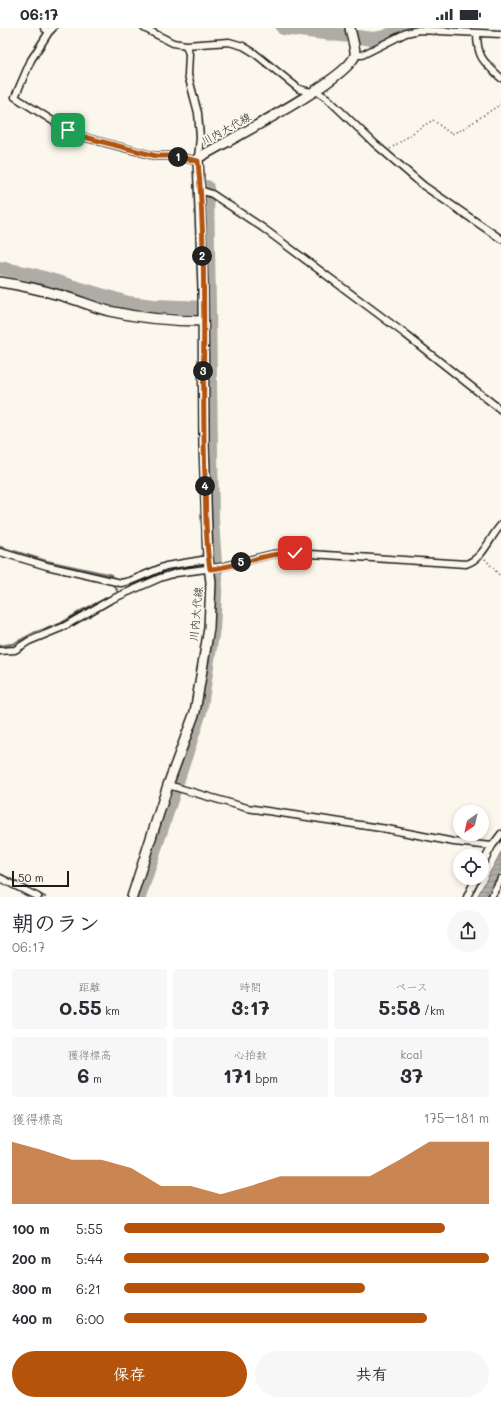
<!DOCTYPE html>
<html lang="ja">
<meta charset="utf-8">
<style>
body{margin:0;font-family:Mali,"Klee One",sans-serif;background:#f7f7f7;color:#2b2b33;height:100vh;display:flex;flex-direction:column;font-size:15px;white-space:nowrap}
*{box-sizing:border-box;margin:0}
p{font-size:13px;color:#7c7c81}
.icon{flex:none;width:22px;height:22px;fill:none;stroke:currentColor;stroke-width:2;stroke-linecap:round;stroke-linejoin:round}
.map{position:relative;height:869px;overflow:hidden}
.drawer{display:flex;flex-direction:column;background:#fff;flex:1}
.drawer>*{flex:none}
.needle{width:26px;rotate:214deg}
.buttons{position:absolute;left:453px;top:777px;display:grid;gap:8px}
.buttons a{display:grid;place-items:center;width:36px;height:36px;border-radius:50%;background:#fff;box-shadow:0 2px 6px #0003;font-size:20px}
.scale{position:absolute;left:12px;bottom:10px;width:57px;box-sizing:border-box;padding-left:4px;border:2px solid #1c1c1c;border-top:0;font-size:11px;line-height:14px;white-space:nowrap;color:#1c1c1c;-webkit-text-stroke:3px #fbf7ec;paint-order:stroke}
.pin{position:absolute;display:grid;place-items:center;width:34px;height:34px;color:#fff;margin:-17px;border-radius:8px;box-shadow:0 2px 6px #0006}
.km{position:absolute;width:20px;height:20px;margin:-10px;border-radius:50%;background:#222;color:#fff;font-size:11px;line-height:20px;text-align:center}
.round{display:grid;place-items:center;flex:none;width:42px;height:42px;border-radius:21px;background:#f7f7f7}
.overview{display:flex;align-items:center;justify-content:space-between;height:68px;padding:0 12px}
h1{font-size:22px;font-weight:800;line-height:30px}
.stats{display:grid;grid-template-columns:repeat(3,1fr);gap:6px;height:68px;padding:4px 12px}
.stats div{display:grid;align-content:center;border-radius:4px;background:#f7f7f7;text-align:center}
.stats b{font-size:20px;font-weight:800}
.stats small{font-size:11px;font-weight:400}
.stats p{font-size:11px}
.chart{height:112px;padding:8px 12px}
.chart p{display:flex;justify-content:space-between}
.chart svg{width:100%;height:72px;margin-top:4px;fill:#b45309;opacity:.7}
.button{display:flex;gap:8px;margin-top:auto;padding:8px 12px}
.button a{flex:1;height:46px;border-radius:24px;background:#b45309;color:#fff;font-size:16px;font-weight:800;line-height:46px;text-align:center}
.button a+a{background:#f7f7f7;color:#2b2b33}
ul{padding:0 12px;list-style:none;font-size:13px}
li{display:grid;grid-template-columns:64px 48px 1fr;align-items:center;height:30px}
li i{height:10px;border-radius:5px;background:#b45309}
.status{display:flex;justify-content:space-between;align-items:center;height:28px;padding:0 20px;background:#fff;direction:ltr}
.status svg{height:11px;fill:currentColor}
.map>svg:first-child{display:block}
</style>
<div class="status"><b>06:17</b><svg viewBox="0 0 49 12"><path d="M0 12V9h3v3zM5 12V6h3v6zM10 12V3h3v9zM15 12V0h3v12zM26 1h20v11H26zM47 4h2v5h-2z"/></svg></div>
<div class="map">
<svg width="501" height="869" viewBox="0 0 501 869">
<defs>
<pattern id="water-rules" width="6" height="5" patternUnits="userSpaceOnUse"><rect width="6" height="5" fill="#afaca5"/><path d="M0 2.5h6" fill="none" stroke="#96938d"/></pattern>
</defs>
<rect width="100%" height="100%" fill="#fbf7ec"/>
<filter id="ink" filterUnits="userSpaceOnUse"><feTurbulence type="fractalNoise" baseFrequency=".025" numOctaves="2"/><feDisplacementMap in="SourceGraphic" scale="8" xChannelSelector="R" yChannelSelector="G"/><feConvolveMatrix kernelMatrix="1 2 1 2 8 2 1 2 1" color-interpolation-filters="sRGB"/></filter>
<g filter="url(#ink)">
<path fill="url(#water-rules)" stroke="#74726e" d="M 501,824 L 501,843 L 484,869 L 477,869 Z"/>
<g fill="none" stroke-linecap="round" stroke-linejoin="round">
<path stroke="#74726e" stroke-width="2.5" d="M 0,519 L 46,533 L 111,547 L 118,565
M 0,618 L 13,616 L 34,605 L 60,596 L 81,583 L 166,542 L 216,533
M 0,846 L 29,861
M 38,866 L 45,869"/>
<path stroke="#afaca5" stroke-width="14" d="M 283,0 L 374,11 L 385,9 L 404,0
M 207,159 L 209,280
M 0,240 L 30,246 L 128,275 L 154,278 L 209,280 L 212,492 L 216,551 L 213,600 L 200,684 L 139,869"/>
<g stroke="#1c1c1c" stroke-width="9">
<path id="street" d="M 44,0 L 49,4 L 53,0
M 144,0 L 173,15 L 186,17 L 229,14 L 243,18 L 253,24 L 299,61 L 311,64
M 49,4 L 31,32 L 15,69 L 67,102 L 87,110 L 155,128 L 175,128 L 198,133
M 477,5 C 477,30 484,34 501,50
M 186,17 L 189,26 L 188,47 L 198,85 L 200,109 L 198,130
M 355,27 L 362,27 L 406,5 L 419,2 L 501,6
M 314,62 L 327,70 L 374,115 L 424,158 L 501,211
M 200,162 L 212,166 L 263,200 L 405,306 L 501,382
M 0,524 L 47,538 L 121,555 L 130,553 L 166,538 L 208,531
M 0,623 L 15,622 L 29,613 L 63,599 L 110,572 L 160,550 L 176,545 L 221,539 L 273,526 L 295,525 L 466,536 C 484,530 489,510 501,497
M 168,757 L 247,780 L 387,801 L 454,814 L 492,818
M 482,837 L 492,818 L 501,806
M 0,850 L 38,869
M 467,869 L 476,850
M 491,869 L 501,851"/>
</g>
<g stroke="#1c1c1c" stroke-width="12">
<path id="secondary" d="M 0,254 C 21,257 42,262 63,268 C 78,272 93,279 109,283 C 140,290 171,293 203,293
M 132,869 L 168,757 L 195,684 L 209,600 L 211,554 L 208,531 L 204,417 L 203,260 L 198,130 C 225,114 348,52 355,27 C 356,22 351,6 350,0"/>
</g>
<path stroke="#1c1c1c" stroke-width="1.5" stroke-dasharray="1 3" stroke-linecap="butt" d="M 390,121 L 420,100 L 433,92 L 451,106 L 461,102 L 501,76
M 485,531 L 501,549"/>
<use href="#street" stroke="#fbf7ec" stroke-width="6"/>
<use href="#secondary" stroke="#fbf7ec" stroke-width="9"/>
</g>
</g>
<g fill="none" stroke-linecap="round" stroke-linejoin="round" filter="url(#ink)">
<g stroke="#fff" stroke-width="8">
<path id="route" d="M 68,102 L 88,110 L 156,128 L 175,128 L 198,133 C 208,238 201,345 205,450 C 206,480 205,511 210,541 C 239,539 265,524 295,525"/>
</g>
<use href="#route" stroke="#b45309" stroke-width="5"/>
</g>
<g text-anchor="middle" stroke-width="3.5" stroke-linejoin="round" paint-order="stroke">
<g font-size="11" fill="#1c1c1c" stroke="#fbf7ec">
<text transform="translate(226 101) rotate(-29)" y="4">川内大代線</text>
<text transform="translate(196 586) rotate(-85)" y="4">川内大代線</text>
</g>
</g>
</svg>
<div class="buttons">
<a><svg class="needle" viewBox="-14 -14 28 28"><path d="M0-13l5 13h-10z" fill="#e53935"/><path d="M0 13l5-13h-10z" fill="#7c7c81"/></svg></a>
<a><svg class="icon" aria-label="locate" viewBox="0 0 24 24"><circle cx="12" cy="12" r="6"/><path d="M12 2v4M12 18v4M2 12h4M18 12h4"/></svg></a>
</div>
<div class="scale">50 m</div>
<div class="pin" style="left:68px;top:102px;background:#1e9e55"><svg class="icon" aria-label="arrive" viewBox="0 0 24 24"><path d="M6 21V4h12l-3 4 3 4H6"/></svg></div>
<div class="pin" style="left:295px;top:525px;background:#d93025"><svg class="icon" aria-label="check" viewBox="0 0 24 24"><path d="M5 12l5 5 9-10"/></svg></div>
<b class="km" style="left:178px;top:129px">1</b>
<b class="km" style="left:202px;top:228px">2</b>
<b class="km" style="left:203px;top:343px">3</b>
<b class="km" style="left:205px;top:458px">4</b>
<b class="km" style="left:241px;top:534px">5</b>
</div>
<section class="drawer">
<div class="overview"><div><h1>朝のラン</h1><p>06:17</p></div><a class="round"><svg class="icon" aria-label="share" viewBox="0 0 24 24"><path d="M12 15V3M7 8l5-5 5 5M5 13v7h14v-7"/></svg></a></div>
<div class="stats">
<div><p>距離</p><b>0.55<small> km</small></b></div>
<div><p>時間</p><b>3:17</b></div>
<div><p>ペース</p><b>5:58<small> /km</small></b></div>
</div>
<div class="stats">
<div><p>獲得標高</p><b>6<small> m</small></b></div>
<div><p>心拍数</p><b>171<small> bpm</small></b></div>
<div><p>kcal</p><b>37</b></div>
</div>
<div class="chart"><p><span>獲得標高</span>175–181 m</p>
<svg viewBox="0 0 160 44" preserveAspectRatio="none"><path d="M0 44V6L10 11L20 17L30 17L40 22L50 33L60 33L70 38L80 33L90 27L100 27L110 27L120 27L130 17L140 6L150 6L160 6V44z"/></svg>
</div>
<ul>
<li><b>100 m</b>5:55<i style="width:88%"></i></li>
<li><b>200 m</b>5:44<i style="width:100%"></i></li>
<li><b>300 m</b>6:21<i style="width:66%"></i></li>
<li><b>400 m</b>6:00<i style="width:83%"></i></li>
</ul>
<div class="button"><a>保存</a><a>共有</a></div>
</section>
